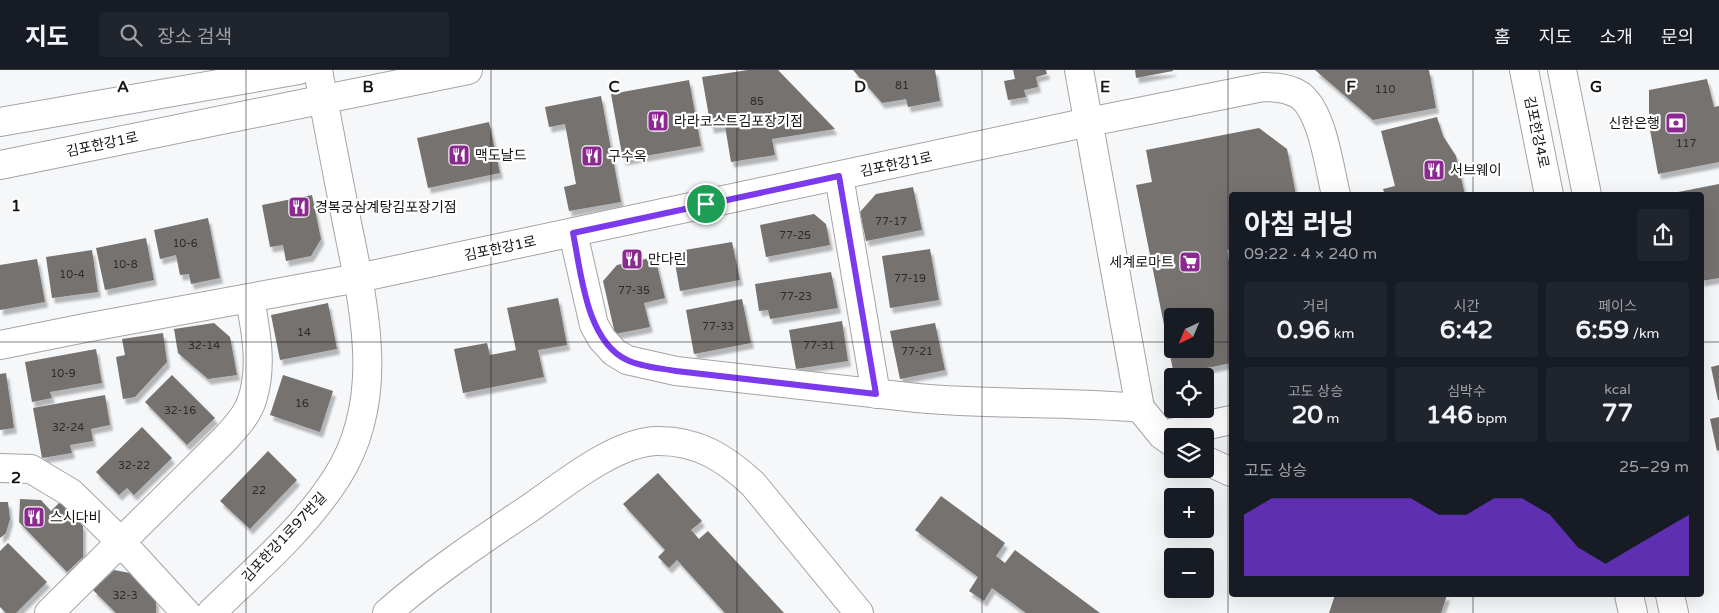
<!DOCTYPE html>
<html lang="ko">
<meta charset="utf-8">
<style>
body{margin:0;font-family:"Varela Round","Noto Sans KR",sans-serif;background:#20242c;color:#f1f3f6;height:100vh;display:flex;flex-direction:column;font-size:19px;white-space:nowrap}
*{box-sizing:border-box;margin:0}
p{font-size:16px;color:#9ea1a6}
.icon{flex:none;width:28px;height:28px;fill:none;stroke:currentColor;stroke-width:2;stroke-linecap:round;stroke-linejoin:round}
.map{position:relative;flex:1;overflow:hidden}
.details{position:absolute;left:1229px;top:122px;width:475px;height:405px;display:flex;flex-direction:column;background:#171b24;border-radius:5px;box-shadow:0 5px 20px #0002}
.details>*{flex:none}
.needle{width:32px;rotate:224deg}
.controls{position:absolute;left:1164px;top:238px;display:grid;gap:10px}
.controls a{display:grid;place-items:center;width:50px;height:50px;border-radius:5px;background:#171b24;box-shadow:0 5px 20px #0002;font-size:25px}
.pin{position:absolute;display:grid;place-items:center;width:42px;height:42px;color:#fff;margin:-21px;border:2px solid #fff;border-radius:50%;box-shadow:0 1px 5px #0007}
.round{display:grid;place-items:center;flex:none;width:52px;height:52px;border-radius:5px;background:#20242c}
.head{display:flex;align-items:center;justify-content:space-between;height:85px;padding:0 15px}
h1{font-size:28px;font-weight:700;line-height:38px}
.figures{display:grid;grid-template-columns:repeat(3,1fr);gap:8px;height:85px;padding:5px 15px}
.figures div{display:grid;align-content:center;border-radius:5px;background:#20242c;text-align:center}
.figures b{font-size:25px;font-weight:700}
.figures small{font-size:14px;font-weight:400}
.figures p{font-size:14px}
.chart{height:140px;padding:10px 15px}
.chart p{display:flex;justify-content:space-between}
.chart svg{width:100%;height:90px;margin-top:5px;fill:#7c3aed;opacity:.7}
header{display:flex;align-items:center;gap:30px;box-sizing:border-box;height:70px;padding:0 25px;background:#171b24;border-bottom:1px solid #363941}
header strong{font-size:24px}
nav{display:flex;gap:28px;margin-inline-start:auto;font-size:18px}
.search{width:350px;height:45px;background:#20242c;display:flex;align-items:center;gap:12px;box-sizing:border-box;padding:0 18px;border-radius:5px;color:#9ea1a6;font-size:19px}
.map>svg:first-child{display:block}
</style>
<header>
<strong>지도</strong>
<div class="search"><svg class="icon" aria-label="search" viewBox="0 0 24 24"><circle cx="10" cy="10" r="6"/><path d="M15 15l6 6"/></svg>장소 검색</div>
<nav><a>홈</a><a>지도</a><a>소개</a><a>문의</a></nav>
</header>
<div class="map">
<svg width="1719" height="543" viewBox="0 0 1719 543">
<defs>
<filter id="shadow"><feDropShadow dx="3" dy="5.5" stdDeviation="1" flood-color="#0004"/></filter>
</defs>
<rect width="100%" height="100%" fill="#f6f7f9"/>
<path fill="#747270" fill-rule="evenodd" filter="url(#shadow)" d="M 748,0 L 778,0 L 835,59 L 772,69 L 775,85 L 731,92 L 725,56 L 711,58 L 702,7 Z
M 853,0 L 935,0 L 940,31 L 908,37 L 906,29 L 882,33 Z
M 1013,0 L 1046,0 L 1047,4 L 1036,7 L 1038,17 L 1024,20 L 1026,27 L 1008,30 L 1004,11 L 1015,9 Z
M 1135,0 L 1173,0 L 1173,1 L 1136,8 Z
M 1315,0 L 1429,0 L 1436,38 L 1373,50 Z
M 1707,9 L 1714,37 L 1719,36 L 1719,92 L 1658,104 L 1649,54 L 1649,20 Z
M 689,10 L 701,76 L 623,90 L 611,24 Z
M 601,26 L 621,132 L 569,141 L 564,117 L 576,114 L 565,54 L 549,57 L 545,37 Z
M 1437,47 L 1443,66 L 1456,86 L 1465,125 L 1385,125 L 1383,119 L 1395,116 L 1381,61 Z
M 489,52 L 500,103 L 428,118 L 417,68 Z
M 1259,58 L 1287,79 L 1296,125 L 1231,125 L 1231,179 L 1227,180 L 1231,203 L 1231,293 L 1174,305 L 1136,115 L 1152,112 L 1146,80 ZM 1172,246 L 1205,246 L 1205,279 L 1172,279 Z
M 1719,114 L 1719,208 L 1701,211 L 1701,125 L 1668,124 Z
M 913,117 L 922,160 L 866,171 L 860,142 L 876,124 Z
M 312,125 L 321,169 L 311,186 L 286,191 L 283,175 L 270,177 L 262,135 Z
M 814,144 L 826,154 L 830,175 L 766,187 L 760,155 Z
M 208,148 L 220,208 L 191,214 L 189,204 L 180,205 L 176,185 L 160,189 L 154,160 Z
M 146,168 L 154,210 L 105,220 L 96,178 Z
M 732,172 L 740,210 L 680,221 L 673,182 Z
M 930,179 L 939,230 L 890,238 L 882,186 Z
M 92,180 L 98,222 L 52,228 L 46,187 Z
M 655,187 L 665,228 L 644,233 L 650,257 L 615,264 L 603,211 L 617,195 Z
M 37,189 L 45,232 L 0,240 L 0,195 Z
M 831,202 L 838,238 L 770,249 L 768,240 L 759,241 L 755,214 Z
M 558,228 L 567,275 L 538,280 L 544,307 L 463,323 L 454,279 L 487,273 L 490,285 L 516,280 L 507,238 Z
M 742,229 L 751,273 L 694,284 L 686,240 Z
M 328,233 L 337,279 L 280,290 L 271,245 Z
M 842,251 L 848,291 L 796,299 L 789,260 Z
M 214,253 L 230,267 L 237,305 L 208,309 L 178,283 L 174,259 Z
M 935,253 L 945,300 L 900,309 L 890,261 Z
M 163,263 L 167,292 L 135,327 L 123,329 L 116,287 L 125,285 L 122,269 Z
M 96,279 L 102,313 L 50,322 L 52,328 L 32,332 L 25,292 Z
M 1719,295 L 1719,330 L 1718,330 L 1711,297 Z
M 6,303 L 14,358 L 0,360 L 0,304 Z
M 172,305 L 215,348 L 187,375 L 145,332 Z
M 283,305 L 333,321 L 320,362 L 270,345 Z
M 105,325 L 110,355 L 91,359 L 93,371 L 70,375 L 72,383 L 42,388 L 33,338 Z
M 1719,347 L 1719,380 L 1717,381 L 1710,349 Z
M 142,357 L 172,388 L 134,425 L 127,418 L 119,425 L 96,402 Z
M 268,381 L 297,410 L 250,459 L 220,431 Z
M 658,403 L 702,451 L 691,460 L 699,469 L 708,461 L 784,543 L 725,543 L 677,490 L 669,498 L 658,487 L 665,480 L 623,434 Z
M 941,426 L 1005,473 L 996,486 L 1005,493 L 1015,480 L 1100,543 L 1026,543 L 992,518 L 984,531 L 969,521 L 978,507 L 915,460 Z
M 20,429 L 41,430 L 51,441 L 60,432 L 83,456 L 83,487 L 67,502 L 19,452 Z
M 0,432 L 8,432 L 10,449 L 6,463 L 0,468 Z
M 8,473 L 47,512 L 16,543 L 6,543 L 0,537 L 0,481 Z
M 114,500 L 130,503 L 156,531 L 156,543 L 116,543 L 93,520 Z
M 1335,525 L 1447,525 L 1441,543 L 1329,543 Z"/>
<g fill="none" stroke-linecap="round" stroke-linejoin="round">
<g stroke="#a4a4a7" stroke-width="30">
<path id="minor" d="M 1079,0 L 1140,338 L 1162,365 L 1172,372
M 1524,0 L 1549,125
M 1562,0 L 1587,125
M 0,52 L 299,0
M 0,95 L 468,0
M 839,106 L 876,324
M 573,163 L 594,255 L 602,269 L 614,282 L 627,290 L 676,301 L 917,328 C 991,335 1066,331 1140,338
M 0,275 L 85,258 L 358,208 L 1089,52 L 1263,17 C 1276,17 1290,18 1301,26 C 1323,44 1329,97 1336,125
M 1162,365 L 1231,350
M 1205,390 L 1231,402
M 0,398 L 31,399 L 71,423 L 121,472 L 186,543
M 1629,525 L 1633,543
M 1670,525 L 1674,543
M 49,543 L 223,371 C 234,359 247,346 252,330 C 263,296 256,263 250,229
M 211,543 C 254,501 304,459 337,407 C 387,328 364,238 347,153 C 337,102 327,51 318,0
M 387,543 C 430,505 479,472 527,440 C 562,416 613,373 656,371 C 697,370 725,388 753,414 L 859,543"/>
</g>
<use href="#minor" stroke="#fff" stroke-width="28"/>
</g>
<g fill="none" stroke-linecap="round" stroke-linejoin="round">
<g stroke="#fff" stroke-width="10">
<path id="route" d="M 839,106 L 876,324 L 676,301 C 660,298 641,297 627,290 C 586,271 581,202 573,163 Z"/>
</g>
<use href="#route" stroke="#7c3aed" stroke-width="6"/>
</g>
<path fill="none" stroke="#151515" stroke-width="1" stroke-opacity="0.55" d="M 246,0 L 246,543M 491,0 L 491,543M 737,0 L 737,543M 982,0 L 982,543M 1228,0 L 1228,543M 1473,0 L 1473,125M 0,272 L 1172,272M 1205,272 L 1231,272M 1701,272 L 1719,272M 1473,525 L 1473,543"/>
<defs>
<g id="restaurant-square" transform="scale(1.125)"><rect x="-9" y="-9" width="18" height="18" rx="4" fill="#8c2990" stroke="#fff"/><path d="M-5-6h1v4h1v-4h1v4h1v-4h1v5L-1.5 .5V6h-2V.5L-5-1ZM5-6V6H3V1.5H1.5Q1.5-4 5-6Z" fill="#fff"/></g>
<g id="bank-square" transform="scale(1.125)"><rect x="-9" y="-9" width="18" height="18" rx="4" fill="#8c2990" stroke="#fff"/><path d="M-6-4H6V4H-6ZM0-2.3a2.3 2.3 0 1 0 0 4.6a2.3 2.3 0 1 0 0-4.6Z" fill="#fff"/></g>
<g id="supermarket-square" transform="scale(1.125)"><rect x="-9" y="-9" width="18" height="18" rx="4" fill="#8c2990" stroke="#fff"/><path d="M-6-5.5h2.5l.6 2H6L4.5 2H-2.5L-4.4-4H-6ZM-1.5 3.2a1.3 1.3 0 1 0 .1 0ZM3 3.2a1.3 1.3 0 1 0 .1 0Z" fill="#fff"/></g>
</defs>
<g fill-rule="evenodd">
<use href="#restaurant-square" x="658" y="51"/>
<use href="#bank-square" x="1676" y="53"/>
<use href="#restaurant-square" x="459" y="85"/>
<use href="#restaurant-square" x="592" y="86"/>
<use href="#restaurant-square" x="1434" y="100"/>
<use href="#restaurant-square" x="299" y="137"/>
<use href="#restaurant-square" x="632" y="189"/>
<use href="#supermarket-square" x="1190" y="192"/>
<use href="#restaurant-square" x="34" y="447"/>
</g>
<g text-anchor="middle" stroke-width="4.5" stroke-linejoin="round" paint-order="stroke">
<g font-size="11" fill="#2d2c2c">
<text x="902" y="19">81</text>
<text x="1385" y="23">110</text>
<text x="757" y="35">85</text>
<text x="1686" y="77">117</text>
<text x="891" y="155">77-17</text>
<text x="795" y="169">77-25</text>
<text x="185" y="177">10-6</text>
<text x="125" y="198">10-8</text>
<text x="72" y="208">10-4</text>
<text x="910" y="212">77-19</text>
<text x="634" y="224">77-35</text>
<text x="796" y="230">77-23</text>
<text x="718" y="260">77-33</text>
<text x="304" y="266">14</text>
<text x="204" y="279">32-14</text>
<text x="819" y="279">77-31</text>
<text x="917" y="285">77-21</text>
<text x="63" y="307">10-9</text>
<text x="302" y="337">16</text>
<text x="180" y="344">32-16</text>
<text x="68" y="361">32-24</text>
<text x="134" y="399">32-22</text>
<text x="259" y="424">22</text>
<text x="125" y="529">32-3</text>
</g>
<g font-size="14" fill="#151515" stroke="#fff" text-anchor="start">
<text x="674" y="56">라라코스트김포장기점</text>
<text x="1660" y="58" text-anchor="end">신한은행</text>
<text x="475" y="90">맥도날드</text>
<text x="608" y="91">구수옥</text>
<text x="1450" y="105">서브웨이</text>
<text x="315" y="142">경복궁삼계탕김포장기점</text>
<text x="648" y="194">만다린</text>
<text x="1174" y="197" text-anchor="end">세계로마트</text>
<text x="50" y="452">스시다비</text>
</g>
<g font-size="14" fill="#151515" stroke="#fff">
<text transform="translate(1537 62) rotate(78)" y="5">김포한강4로</text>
<text transform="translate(102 74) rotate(-12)" y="5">김포한강1로</text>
<text transform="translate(896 94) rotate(-12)" y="5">김포한강1로</text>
<text transform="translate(500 178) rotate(-12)" y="5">김포한강1로</text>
<text transform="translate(284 467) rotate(-47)" y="5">김포한강1로97번길</text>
</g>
</g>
<g font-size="16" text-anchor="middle" font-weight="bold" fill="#151515" stroke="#fff" stroke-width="4.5" stroke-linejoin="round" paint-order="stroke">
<text x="123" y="22">A</text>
<text x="368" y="22">B</text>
<text x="614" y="22">C</text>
<text x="860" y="22">D</text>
<text x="1105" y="22">E</text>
<text x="1351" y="22">F</text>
<text x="1596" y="22">G</text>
<text x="16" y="141">1</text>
<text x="16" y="413">2</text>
</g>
</svg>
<div class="controls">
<a><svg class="needle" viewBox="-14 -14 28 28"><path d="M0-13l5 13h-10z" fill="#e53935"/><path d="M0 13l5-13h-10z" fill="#9ea1a6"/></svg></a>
<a><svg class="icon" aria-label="locate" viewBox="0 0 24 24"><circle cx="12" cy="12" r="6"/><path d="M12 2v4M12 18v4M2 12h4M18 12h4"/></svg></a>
<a><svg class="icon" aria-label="layers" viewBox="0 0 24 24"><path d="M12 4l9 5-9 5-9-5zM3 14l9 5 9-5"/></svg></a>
<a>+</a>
<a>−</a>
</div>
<div class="pin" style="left:706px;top:134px;background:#1e9e55"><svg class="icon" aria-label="arrive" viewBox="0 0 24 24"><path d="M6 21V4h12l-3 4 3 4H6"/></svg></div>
<section class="details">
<div class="head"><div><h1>아침 러닝</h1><p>09:22 · 4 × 240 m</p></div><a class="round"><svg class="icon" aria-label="share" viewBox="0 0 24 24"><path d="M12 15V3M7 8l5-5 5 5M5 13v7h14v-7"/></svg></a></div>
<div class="figures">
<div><p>거리</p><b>0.96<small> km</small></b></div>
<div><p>시간</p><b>6:42</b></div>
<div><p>페이스</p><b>6:59<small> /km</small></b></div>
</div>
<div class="figures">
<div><p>고도 상승</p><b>20<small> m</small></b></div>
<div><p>심박수</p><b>146<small> bpm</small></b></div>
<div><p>kcal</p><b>77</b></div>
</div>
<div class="chart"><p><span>고도 상승</span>25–29 m</p>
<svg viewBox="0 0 160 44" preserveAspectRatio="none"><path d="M0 44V14L10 6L20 6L30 6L40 6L50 6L60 6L70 14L80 14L90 6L100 6L110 14L120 30L130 38L140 30L150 22L160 14V44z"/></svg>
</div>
</section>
</div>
